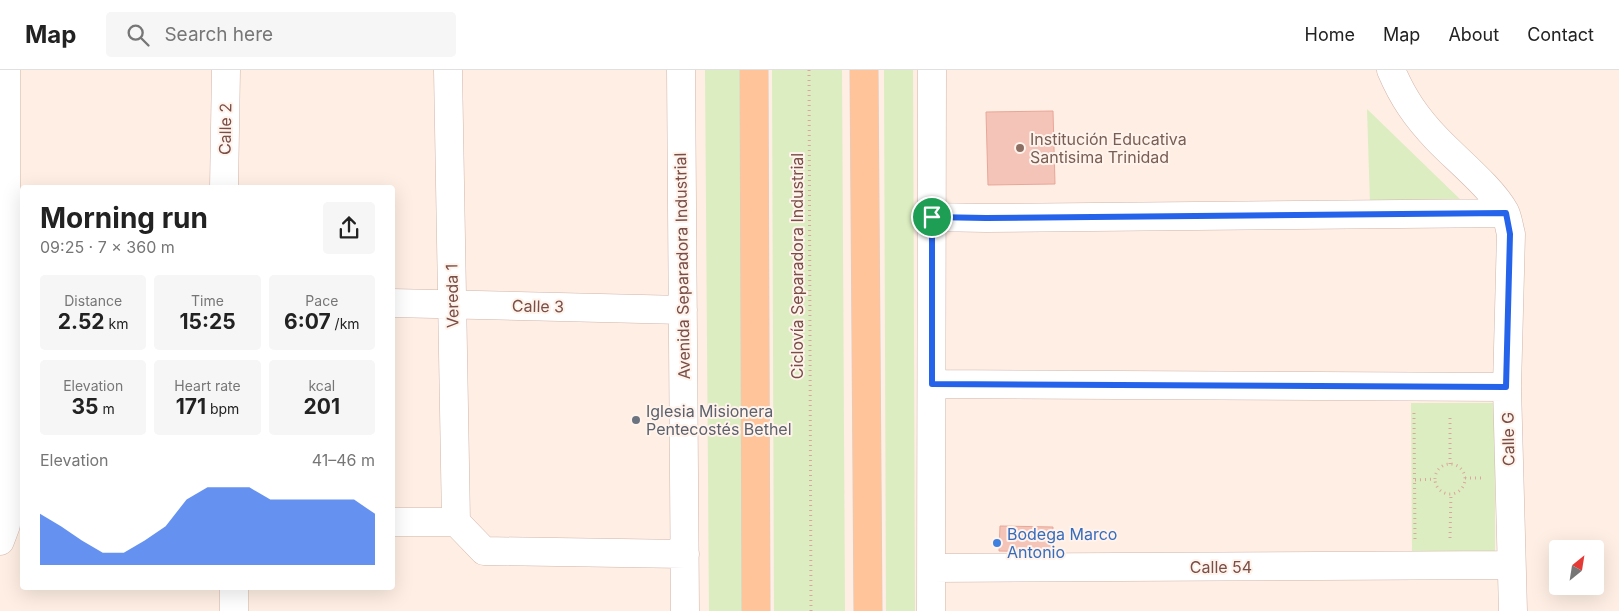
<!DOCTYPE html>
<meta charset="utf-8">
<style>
body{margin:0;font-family:Inter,sans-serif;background:#f6f6f6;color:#222;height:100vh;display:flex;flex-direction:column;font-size:19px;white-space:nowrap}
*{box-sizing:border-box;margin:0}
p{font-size:16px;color:#767676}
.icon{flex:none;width:28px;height:28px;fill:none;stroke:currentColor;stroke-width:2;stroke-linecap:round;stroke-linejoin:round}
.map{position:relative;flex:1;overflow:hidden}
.drawer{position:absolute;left:20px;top:115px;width:375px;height:405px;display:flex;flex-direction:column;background:#fff;border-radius:5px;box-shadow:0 5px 20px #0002}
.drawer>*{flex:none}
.needle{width:32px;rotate:30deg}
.fabs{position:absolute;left:1549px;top:470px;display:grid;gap:10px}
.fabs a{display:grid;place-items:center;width:55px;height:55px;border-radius:5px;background:#fff;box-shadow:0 5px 20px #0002;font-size:25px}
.pin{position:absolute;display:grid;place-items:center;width:42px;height:42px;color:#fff;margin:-21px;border:2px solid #fff;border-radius:50%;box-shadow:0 1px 5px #0007}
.round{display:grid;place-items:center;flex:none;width:52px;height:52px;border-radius:5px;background:#f6f6f6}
.overview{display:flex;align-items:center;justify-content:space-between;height:85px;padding:0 20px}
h1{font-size:28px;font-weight:700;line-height:38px}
.figures{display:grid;grid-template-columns:repeat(3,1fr);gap:8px;height:85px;padding:5px 20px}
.figures div{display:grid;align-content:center;border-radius:5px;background:#f6f6f6;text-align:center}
.figures b{font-size:21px;font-weight:700}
.figures small{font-size:14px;font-weight:400}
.figures p{font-size:14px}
.chart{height:140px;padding:10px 20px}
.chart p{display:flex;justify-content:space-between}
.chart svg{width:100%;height:90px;margin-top:5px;fill:#2563eb;opacity:.7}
header{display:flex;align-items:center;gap:30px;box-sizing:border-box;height:70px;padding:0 25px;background:#fff;border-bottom:1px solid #e0e0e0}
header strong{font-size:24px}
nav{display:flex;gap:28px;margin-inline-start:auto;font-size:18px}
.search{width:350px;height:45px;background:#f6f6f6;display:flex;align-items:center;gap:12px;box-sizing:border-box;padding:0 18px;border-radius:5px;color:#767676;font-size:19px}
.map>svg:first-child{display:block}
</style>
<header>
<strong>Map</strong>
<div class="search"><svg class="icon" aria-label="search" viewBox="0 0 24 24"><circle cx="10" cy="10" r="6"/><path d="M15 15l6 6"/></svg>Search here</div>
<nav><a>Home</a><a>Map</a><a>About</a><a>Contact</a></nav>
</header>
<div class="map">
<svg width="1619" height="541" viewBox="0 0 1619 541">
<rect width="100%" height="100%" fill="#feeee3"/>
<path fill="#dcedc1" d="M 705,0 L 741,0 L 744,541 L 709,541 Z
M 772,0 L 842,0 L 845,541 L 774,541 Z
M 884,0 L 913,0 L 915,541 L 886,541 Z
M 1367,39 L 1465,134 L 1370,133 Z
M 1411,333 L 1495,333 L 1495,487 L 1412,487 Z"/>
<path fill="#f5c4b9" stroke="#e9a698" d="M 1053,41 L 1055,114 L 988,115 L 986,42 Z
M 1000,456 L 1053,457 L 1052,482 L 999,481 Z"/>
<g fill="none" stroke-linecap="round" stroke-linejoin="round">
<g stroke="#d2b5ab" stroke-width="29">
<path id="minor" d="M 448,0 L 456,452
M 681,0 L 685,541
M 1391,0 C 1403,28 1416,47 1437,69 C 1457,90 1492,118 1505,142 C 1508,148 1509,157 1511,164 L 1507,317 L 1513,541
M 224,118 L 226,0
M 932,147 L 986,148 L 1505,143
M 392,233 L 683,240
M 932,314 L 1507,317
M 392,452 L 456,452
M 456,452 L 484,481 L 685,484
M 0,471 L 6,455 L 6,0
M 932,498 L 1511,495
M 234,518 L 234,541
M 931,541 L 932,0"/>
</g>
<g stroke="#d9cdcb" stroke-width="29">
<path id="major" d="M 754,0 L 756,541
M 864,0 L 868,541"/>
</g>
<path stroke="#daa79c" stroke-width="3" stroke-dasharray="1 4" stroke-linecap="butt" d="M 809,0 L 811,541
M 1414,343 L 1415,470
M 1450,394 L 1450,344
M1435 409a15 15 0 1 1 30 0a15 15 0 1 1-30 0Z
M 1465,408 L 1482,408
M 1415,410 L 1435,409
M 1450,468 L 1451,423"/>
<use href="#minor" stroke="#fff" stroke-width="28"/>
<use href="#major" stroke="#ffc499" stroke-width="28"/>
</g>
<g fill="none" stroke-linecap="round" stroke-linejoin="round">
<g stroke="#fff" stroke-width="10">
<path id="route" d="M 1506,143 L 1510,164 L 1506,317 L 932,314 L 932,147 L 986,148 Z"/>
</g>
<use href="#route" stroke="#2563eb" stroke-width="6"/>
</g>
<circle fill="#8d6e63" stroke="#fff3eb" stroke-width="2" cx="1020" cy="78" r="5"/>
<circle fill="#6b7280" stroke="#fff3eb" stroke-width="2" cx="636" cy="350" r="5"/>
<circle fill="#3f7fe0" stroke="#fff3eb" stroke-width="2" cx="997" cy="473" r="5"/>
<g text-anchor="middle" stroke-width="4" stroke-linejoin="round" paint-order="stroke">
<g font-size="16" fill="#784e47" stroke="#fff3eb">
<text transform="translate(225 59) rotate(-89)" y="6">Calle 2</text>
<text transform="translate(682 196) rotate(-91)" y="6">Avenida Separadora Industrial</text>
<text transform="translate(797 196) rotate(-90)" y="6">Ciclovía Separadora Industrial</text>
<text transform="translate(452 226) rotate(-91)" y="6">Vereda 1</text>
<text transform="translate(538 236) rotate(1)" y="6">Calle 3</text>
<text transform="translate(1508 369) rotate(-91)" y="6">Calle G</text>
<text x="1221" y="503">Calle 54</text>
</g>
<g font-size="16" fill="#785e54" stroke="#fff3eb" text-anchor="start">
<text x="1030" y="75">Institución Educativa<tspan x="1030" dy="18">Santisima Trinidad</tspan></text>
</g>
<g font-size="16" fill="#5b616d" stroke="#fff3eb" text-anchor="start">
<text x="646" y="347">Iglesia Misionera<tspan x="646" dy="18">Pentecostés Bethel</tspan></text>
</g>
<g font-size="16" fill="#366cbe" stroke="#fff3eb" text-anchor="start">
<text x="1007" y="470">Bodega Marco<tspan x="1007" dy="18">Antonio</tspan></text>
</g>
</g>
</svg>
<div class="fabs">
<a><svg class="needle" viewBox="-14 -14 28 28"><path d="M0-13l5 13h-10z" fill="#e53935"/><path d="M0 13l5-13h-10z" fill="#767676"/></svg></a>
</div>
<div class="pin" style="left:932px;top:147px;background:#1e9e55"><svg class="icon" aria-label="arrive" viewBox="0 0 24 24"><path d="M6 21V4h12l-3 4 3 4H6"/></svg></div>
<section class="drawer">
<div class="overview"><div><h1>Morning run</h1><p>09:25 · 7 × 360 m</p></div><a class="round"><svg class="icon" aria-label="share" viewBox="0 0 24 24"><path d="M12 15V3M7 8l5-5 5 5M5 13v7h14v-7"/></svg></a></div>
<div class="figures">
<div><p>Distance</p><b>2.52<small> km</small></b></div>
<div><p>Time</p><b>15:25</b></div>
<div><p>Pace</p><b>6:07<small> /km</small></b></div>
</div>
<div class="figures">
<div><p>Elevation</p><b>35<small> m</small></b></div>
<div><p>Heart rate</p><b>171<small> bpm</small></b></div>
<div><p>kcal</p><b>201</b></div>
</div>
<div class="chart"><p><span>Elevation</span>41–46 m</p>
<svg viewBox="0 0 160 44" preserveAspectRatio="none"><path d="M0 44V19L10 25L20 32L30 38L40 38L50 32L60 25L70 12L80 6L90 6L100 6L110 12L120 12L130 12L140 12L150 12L160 19V44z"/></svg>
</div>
</section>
</div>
